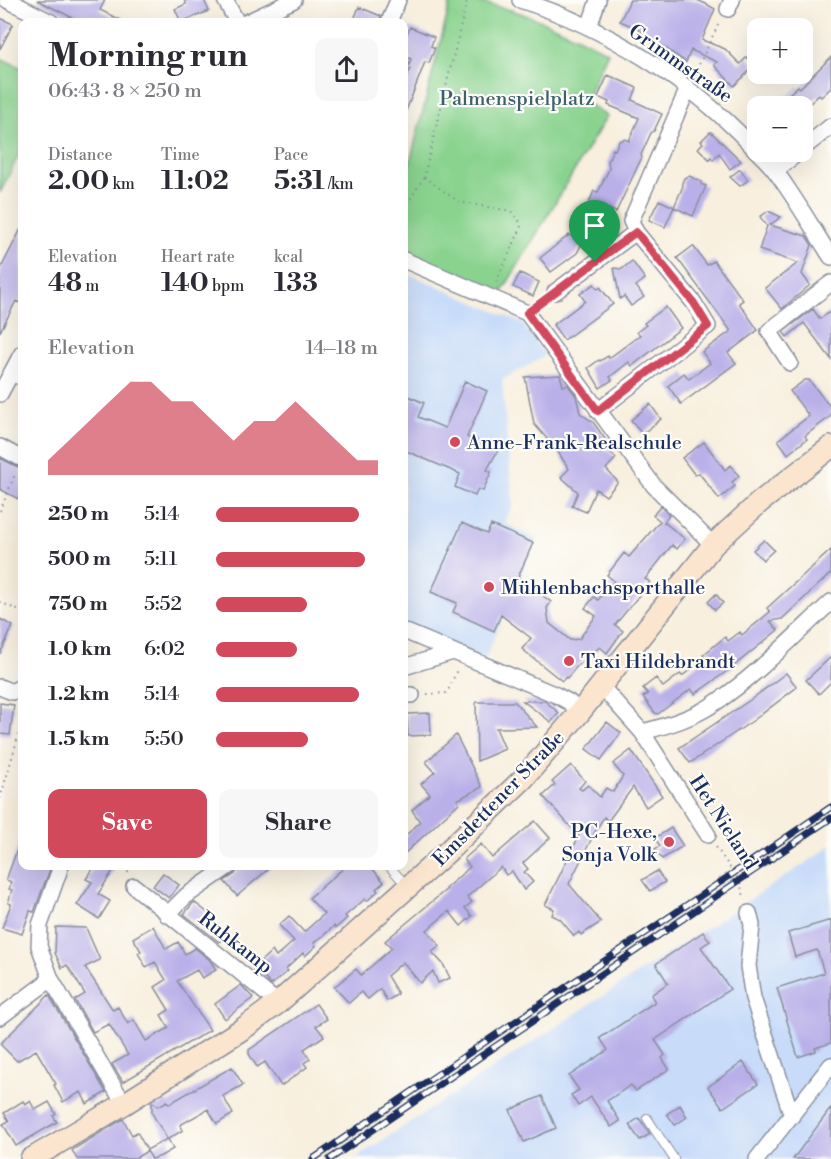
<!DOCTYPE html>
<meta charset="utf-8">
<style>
body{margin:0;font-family:"Libre Bodoni",serif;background:#f7f7f7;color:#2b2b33;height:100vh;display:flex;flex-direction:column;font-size:22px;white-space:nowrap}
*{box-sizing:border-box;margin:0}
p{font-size:20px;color:#7c7c81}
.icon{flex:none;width:33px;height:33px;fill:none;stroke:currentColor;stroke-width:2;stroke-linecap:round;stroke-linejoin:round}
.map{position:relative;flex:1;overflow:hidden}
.panel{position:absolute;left:18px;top:18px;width:390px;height:852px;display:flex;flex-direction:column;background:#fff;border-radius:12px;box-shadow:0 6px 24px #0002}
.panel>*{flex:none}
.buttons{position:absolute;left:747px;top:18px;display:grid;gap:12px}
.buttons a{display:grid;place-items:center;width:66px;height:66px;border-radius:12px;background:#fff;box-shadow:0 6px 24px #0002;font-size:30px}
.pin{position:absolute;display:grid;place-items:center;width:51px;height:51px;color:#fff;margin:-62px -26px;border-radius:50% 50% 50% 0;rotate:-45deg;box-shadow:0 0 6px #0007}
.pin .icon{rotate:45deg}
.round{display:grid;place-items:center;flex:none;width:63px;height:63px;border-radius:12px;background:#f7f7f7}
.head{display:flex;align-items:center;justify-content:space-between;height:102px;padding:0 30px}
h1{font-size:33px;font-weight:700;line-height:45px}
.metrics{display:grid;grid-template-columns:repeat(3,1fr);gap:9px;height:102px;padding:6px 30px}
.metrics div{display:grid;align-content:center}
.metrics b{font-size:26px;font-weight:700}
.metrics small{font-size:16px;font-weight:400}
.metrics p{font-size:16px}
.chart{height:168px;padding:12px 30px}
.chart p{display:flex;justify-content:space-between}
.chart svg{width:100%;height:108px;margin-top:6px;fill:#d1495b;opacity:.7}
.primary-button{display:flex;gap:12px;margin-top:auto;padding:12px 30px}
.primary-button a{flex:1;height:69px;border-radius:12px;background:#d1495b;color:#fff;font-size:24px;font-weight:700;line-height:69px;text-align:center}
.primary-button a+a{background:#f7f7f7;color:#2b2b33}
ul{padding:0 30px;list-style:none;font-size:20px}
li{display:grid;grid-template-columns:96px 72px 1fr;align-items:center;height:45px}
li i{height:15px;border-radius:8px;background:#d1495b}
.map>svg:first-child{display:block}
</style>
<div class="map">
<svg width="831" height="1159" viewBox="0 0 831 1159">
<rect width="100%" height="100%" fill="#fdfcf7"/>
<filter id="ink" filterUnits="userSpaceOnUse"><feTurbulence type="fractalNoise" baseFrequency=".0167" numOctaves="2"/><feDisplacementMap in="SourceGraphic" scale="12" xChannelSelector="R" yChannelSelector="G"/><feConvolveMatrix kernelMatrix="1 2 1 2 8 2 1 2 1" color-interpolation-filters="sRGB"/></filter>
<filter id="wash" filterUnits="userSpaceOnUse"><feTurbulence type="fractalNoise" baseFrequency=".008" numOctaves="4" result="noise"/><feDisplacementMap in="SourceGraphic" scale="24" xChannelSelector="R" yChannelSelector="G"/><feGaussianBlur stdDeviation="1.35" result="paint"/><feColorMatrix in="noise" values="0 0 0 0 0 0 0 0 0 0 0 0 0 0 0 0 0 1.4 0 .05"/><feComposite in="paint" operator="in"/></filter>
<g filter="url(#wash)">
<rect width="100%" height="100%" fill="#f8efde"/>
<path fill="#c8dcf9" d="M 404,272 L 522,323 L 545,356 L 502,380 L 513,505 L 504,523 L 537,539 L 485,659 L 404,624 Z
M 831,845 L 831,1159 L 354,1159 L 818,855 Z"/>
<path fill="#8ad38f" stroke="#528176" stroke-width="1.5" d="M 451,0 C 503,0 563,29 608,52 L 585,102 L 607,116 L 499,297 L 404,255 L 404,175 L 409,166 Z
M 0,58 L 22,68 L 22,148 L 0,193 Z"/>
<g id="blocks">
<path fill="#bab0e9" d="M 37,0 L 105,0 L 100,10 L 124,22 L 81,22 Z
M 184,0 L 204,0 L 209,11 L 181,22 L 175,9 L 186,4 Z
M 630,0 L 697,0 L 708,5 L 715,9 L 702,40 L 725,49 L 740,64 L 747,57 L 755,65 L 734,86 L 714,65 L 717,62 L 691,50 L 686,62 L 634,27 L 620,21 Z
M 359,7 L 381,16 L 379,22 L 353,22 Z
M 0,18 L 13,24 L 0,49 Z
M 410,27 L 434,37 L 431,46 L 435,48 L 429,63 L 425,62 L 404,116 L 404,85 L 410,69 L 408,68 L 411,59 L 404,56 L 404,32 L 407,34 Z
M 831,57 L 831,88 L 821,97 L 819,95 L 807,106 L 776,106 L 798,86 L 800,88 Z
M 608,75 L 637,88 L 632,100 L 662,114 L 654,131 L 651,133 L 641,155 L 642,157 L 616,212 L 609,209 L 595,240 L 577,232 L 594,191 L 598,192 L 609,169 L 608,161 L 613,149 L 615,150 L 619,141 L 625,139 L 629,141 L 639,118 L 608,105 L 609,102 L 598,97 Z
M 710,132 L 711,132 L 741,161 L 730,169 L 719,153 L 713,160 L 711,157 L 710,160 L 698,148 L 703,143 L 701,141 Z
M 740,169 L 748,180 L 740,186 L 730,177 Z
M 689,176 L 702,182 L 701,184 L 706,186 L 693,216 L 674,207 L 665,227 L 649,220 L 659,200 L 674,207 L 683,186 L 682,183 L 684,178 Z
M 768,211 L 781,217 L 770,225 L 806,236 L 812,245 L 802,274 L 810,285 L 782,309 L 765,288 L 798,263 L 759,250 L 767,226 L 760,217 Z
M 22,227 L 22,304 L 16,301 L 0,332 L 0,270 Z
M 569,235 L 583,241 L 577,253 L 551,272 L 540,258 Z
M 693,246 L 707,265 L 714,261 L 743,300 L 739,303 L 758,330 L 728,353 L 736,363 L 681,404 L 668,386 L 684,373 L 689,379 L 710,363 L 702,352 L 731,331 L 677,258 Z
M 632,261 L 645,279 L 636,286 L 644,297 L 631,306 L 624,296 L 620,299 L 614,268 L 622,269 Z
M 520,273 L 539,282 L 533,296 L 513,287 Z
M 594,284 L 598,289 L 600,287 L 613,304 L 564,340 L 553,325 L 585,301 L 580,294 Z
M 666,307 L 681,328 L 632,366 L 629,362 L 610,377 L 612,380 L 600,388 L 588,368 L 599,360 L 600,361 L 608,356 L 609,358 L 640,335 L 637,332 L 646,325 L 644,323 Z
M 813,309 L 820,319 L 831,311 L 831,359 L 804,323 L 787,337 L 783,332 Z
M 560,375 L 563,386 L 568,385 L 576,396 L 580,413 L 593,422 L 605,439 L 602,444 L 616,458 L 606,469 L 618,482 L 606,496 L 596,489 L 586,512 L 572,506 L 578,492 L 561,477 L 569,469 L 556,449 L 534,424 L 525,377 Z
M 805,380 L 809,380 L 831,408 L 831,416 L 805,436 L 807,439 L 788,454 L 778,440 L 809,416 L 790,391 Z
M 465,381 L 487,391 L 467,437 L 498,450 L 487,470 L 491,472 L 483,491 L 478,489 L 475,496 L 455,487 L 460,474 L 404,450 L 404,394 L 424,403 L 418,417 L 445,428 Z
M 650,404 L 661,419 L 642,434 L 631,420 Z
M 704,442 L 725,470 L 731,465 L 739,476 L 732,482 L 735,486 L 719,499 L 699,473 L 695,475 L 682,458 Z
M 0,458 L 22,469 L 22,501 L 0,489 Z
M 661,506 L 669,515 L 664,522 L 685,539 L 677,549 L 672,545 L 645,579 L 650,582 L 615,625 L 623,631 L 607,653 L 600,647 L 579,664 L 567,678 L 566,677 L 562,681 L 522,649 L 531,638 L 501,615 L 494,631 L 453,612 L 457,603 L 431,592 L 462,523 L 487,534 L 491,525 L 533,543 L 518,577 L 551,602 L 547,608 L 549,623 L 570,640 L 579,639 L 596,616 L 585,608 L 594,597 L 598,600 L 614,581 L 607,575 L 624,553 L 629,557 L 660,521 L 653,515 Z
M 764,540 L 774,550 L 763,560 L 753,550 Z
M 831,550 L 831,573 L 782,619 L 770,621 L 778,630 L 730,669 L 695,694 L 691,689 L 658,714 L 655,713 L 643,697 L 648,694 L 643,688 L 656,678 L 663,687 L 680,674 L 682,676 L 705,659 L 703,655 L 725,637 L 728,641 L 740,632 L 742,635 L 770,612 L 767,608 Z
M 716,594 L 723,603 L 715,610 L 708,602 Z
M 0,619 L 13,626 L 0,654 Z
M 831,657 L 831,682 L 819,694 L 806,680 Z
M 786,673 L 797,687 L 754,720 L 690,763 L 679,748 L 753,698 Z
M 523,701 L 545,701 L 559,713 L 551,722 Z
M 476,702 L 515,702 L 537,727 L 496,728 L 505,749 L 477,761 Z
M 0,703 L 14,705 L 10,735 L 0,734 Z
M 430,713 L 431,735 L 408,736 L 407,714 Z
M 607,722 L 621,733 L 601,760 L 586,749 Z
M 456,735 L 482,787 L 457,800 L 459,803 L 404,854 L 404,837 L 420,822 L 412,810 L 430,794 L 421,784 L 435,772 L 426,762 Z
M 631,750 L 662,796 L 646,807 L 633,787 L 608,821 L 604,817 L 596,830 L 569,884 L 601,922 L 581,935 L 579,932 L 574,936 L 560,919 L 552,915 L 554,909 L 545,905 L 579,836 L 543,796 L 555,785 L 552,782 L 571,765 L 585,781 L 579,788 L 582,790 L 588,785 L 600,797 L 606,788 L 613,792 L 623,776 L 613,764 Z
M 535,821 L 550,838 L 523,863 L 528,869 L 524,872 L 533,882 L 524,890 L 512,871 L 506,875 L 501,867 L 467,897 L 472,902 L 465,908 L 472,916 L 461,926 L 449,911 L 427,930 L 440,946 L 432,952 L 443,964 L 450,978 L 438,983 L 433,971 L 420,983 L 403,962 L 387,976 L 398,994 L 387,1001 L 380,989 L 368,999 L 361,992 L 349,1003 L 334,987 L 356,969 L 361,975 L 392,948 L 385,941 L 447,889 L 446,888 L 470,867 L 464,859 L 481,844 L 492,858 Z
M 671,828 L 683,846 L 662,859 L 655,849 L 660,846 L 655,838 Z
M 21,839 L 22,866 L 51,866 L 34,912 L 30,911 L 22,934 L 2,928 L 11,904 L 8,903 L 12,890 L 9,889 L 11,882 L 6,880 Z
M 95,866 L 116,866 L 98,894 L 110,901 L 99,919 L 77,905 L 92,882 L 86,879 Z
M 239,866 L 272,866 L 237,896 L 224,881 L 235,874 Z
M 346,866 L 370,866 L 384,882 L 376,889 L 378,891 L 367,901 L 365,899 L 345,916 L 347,918 L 336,928 L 334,926 L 323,936 L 314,943 L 316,946 L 305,956 L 303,953 L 286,969 L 288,971 L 271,985 L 254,967 L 272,951 L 276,957 L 294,941 L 279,925 L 289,916 L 304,932 L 324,914 L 309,898 Z
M 657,871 L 665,882 L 650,891 L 642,880 Z
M 163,873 L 179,885 L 169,898 L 153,886 Z
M 194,902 L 212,916 L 209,920 L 228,935 L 219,942 L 184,914 Z
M 831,920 L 831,1043 L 815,1048 L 816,1051 L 798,1057 L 777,988 L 824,973 L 817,950 L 795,957 L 788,933 Z
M 153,926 L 166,949 L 178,942 L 185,954 L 195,948 L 210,960 L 216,970 L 202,978 L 197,970 L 177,981 L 210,1030 L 123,1082 L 112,1064 L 128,1055 L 109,1024 L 93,1032 L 75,1000 L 85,994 L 67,965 L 62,968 L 55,953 L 56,927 L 86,928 L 100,960 L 85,967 L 113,1010 L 118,1007 L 128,1024 L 134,1020 L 146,1041 L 169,1028 L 161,1015 L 169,1010 L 155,987 L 166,980 L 155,962 L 146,967 L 138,953 L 141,951 L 133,938 Z
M 703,932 L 710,941 L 701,947 L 730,989 L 655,1040 L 665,1055 L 662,1058 L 669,1069 L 636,1091 L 631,1085 L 607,1101 L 620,1121 L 611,1127 L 591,1097 L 578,1106 L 571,1095 L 579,1090 L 569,1076 L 608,1050 L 600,1038 L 655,1002 L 651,995 L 668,983 L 656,964 Z
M 241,985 L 253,998 L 225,1019 L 215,1004 Z
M 49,995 L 106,1092 L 87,1104 L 81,1092 L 63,1102 L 54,1085 L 56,1084 L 36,1050 L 17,1061 L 0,1044 Z
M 316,1004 L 327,1019 L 316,1026 L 324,1036 L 304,1049 L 310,1059 L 304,1063 L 307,1067 L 281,1086 L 265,1062 L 257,1067 L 249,1054 L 249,1050 Z
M 743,1062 L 758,1084 L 723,1108 L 708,1087 Z
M 232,1067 L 243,1085 L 223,1096 L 233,1114 L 217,1124 L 208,1109 L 180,1125 L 183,1130 L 168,1139 L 173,1149 L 161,1156 L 152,1159 L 147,1151 L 134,1159 L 77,1159 L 72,1150 L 123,1119 L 132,1135 L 137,1132 L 147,1150 L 167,1139 L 152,1113 L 152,1102 L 159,1106 L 167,1101 L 169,1104 Z
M 542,1096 L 556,1128 L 524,1142 L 510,1110 Z
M 23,1101 L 25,1104 L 30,1101 L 35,1110 L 49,1102 L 56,1114 L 53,1116 L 57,1122 L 16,1146 L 3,1124 L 9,1121 L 4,1113 Z
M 680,1105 L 687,1117 L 675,1125 L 667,1114 Z
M 831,1108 L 831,1159 L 793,1159 Z
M 639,1118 L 650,1134 L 640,1140 L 629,1125 Z"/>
</g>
</g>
<g filter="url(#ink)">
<use href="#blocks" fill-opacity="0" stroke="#8a8f9e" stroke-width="1.5"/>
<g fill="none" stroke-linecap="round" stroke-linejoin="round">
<g stroke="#8a8f9e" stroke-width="10">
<path id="lane" d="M 10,376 L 22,382
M 389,866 L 407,886
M 647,1118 L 674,1159"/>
</g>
<g stroke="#8a8f9e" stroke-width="18">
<path id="street" d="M 7,0 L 51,22
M 225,0 L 237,22
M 520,0 C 606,27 689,80 751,145 C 759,154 769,162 776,172 C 796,199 813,229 831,257
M 728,9 L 732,0
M 247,22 L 294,0
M 389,22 L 398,0
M 589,27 L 598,0
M 802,149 L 831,126
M 775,171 L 799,152
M 404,260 L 527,313 L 654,486 L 713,545
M 555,292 L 636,232
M 790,363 L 769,331 L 831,283
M 0,394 L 22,353
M 598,411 L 708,326 L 694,303 L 636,232 L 631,221 L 688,88
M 0,447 L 22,459
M 404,631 L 556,695 L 569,702 L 580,712
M 404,667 L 453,652
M 601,686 L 642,732 L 708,835
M 0,687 L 12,692 L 22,686
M 404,695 L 412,695
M 642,732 C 666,726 694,718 715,703 C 757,675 793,637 831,602
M 61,866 L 40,925 L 39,946 L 51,979 L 124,1104
M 134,886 L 278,1003
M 749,913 L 752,925 L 748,966 L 753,998 L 792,1116
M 167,915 L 186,896 L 229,866
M 0,1017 L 51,979
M 757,1159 L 831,1065"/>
</g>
<g stroke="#8a8f9e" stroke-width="24">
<path id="secondary" d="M 31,1159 L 124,1104 L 244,1028 L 278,1003 L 324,962 L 446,853 L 523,779 L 580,712 L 713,545 L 760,502 L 831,447"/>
</g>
<path stroke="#8a8f9e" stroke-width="2" stroke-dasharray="1.5 4.5" stroke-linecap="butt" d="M 694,75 L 720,21
M 424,177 L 459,202 L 511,211 L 520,222 L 521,228 L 495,284
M 404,209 L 424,177 L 467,0
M 0,511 L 16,472
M 0,602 L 22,612
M 427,694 L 447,693 L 457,670
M 0,799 L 22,723
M 716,847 L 739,881 L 745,899
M 125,866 L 129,874"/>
<use href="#lane" stroke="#fff" stroke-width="8"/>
<use href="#street" stroke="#fff" stroke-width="15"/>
<use href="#secondary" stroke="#fce5cf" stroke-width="21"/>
<g stroke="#1b2f5e" stroke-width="7">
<path id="rail" d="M 313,1159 L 831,807
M 330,1159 L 831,818"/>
</g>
<use href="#rail" stroke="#fdfcf7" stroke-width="4.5" stroke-dasharray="14" stroke-linecap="butt"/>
</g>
</g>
<g fill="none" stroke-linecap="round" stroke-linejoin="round" filter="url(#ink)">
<g stroke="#fff" stroke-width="12">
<path id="route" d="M 636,232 L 694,303 L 708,326 L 598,411 L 527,313 Z"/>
</g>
<use href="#route" stroke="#d1495b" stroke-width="8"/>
</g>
<g fill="#d1495b" stroke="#fdfcf7" stroke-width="2">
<circle cx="455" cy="442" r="6"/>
<circle cx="489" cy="587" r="6"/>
<circle cx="569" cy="661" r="6"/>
<circle cx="669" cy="842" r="6"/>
</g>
<g text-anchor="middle" stroke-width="4.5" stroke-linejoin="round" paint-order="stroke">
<g font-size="20" fill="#1b2f5e" stroke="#fdfcf7">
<text transform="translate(681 63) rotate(35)" y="7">Grimmstraße</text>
<text transform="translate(498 798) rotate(-46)" y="7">Emsdettener Straße</text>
<text transform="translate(724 822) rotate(57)" y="7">Het Nieland</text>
<text transform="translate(236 942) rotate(38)" y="7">Ruhkamp</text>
</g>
<g font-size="20" fill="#3c606d" stroke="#fdfcf7">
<text x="517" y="105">Palmenspielplatz</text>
</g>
<g font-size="20" fill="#1b2f5e" stroke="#fdfcf7" text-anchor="start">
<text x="467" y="449">Anne-Frank-Realschule</text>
<text x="501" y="594">Mühlenbachsporthalle</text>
<text x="581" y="668">Taxi Hildebrandt</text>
<text x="657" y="838" text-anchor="end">PC-Hexe,<tspan x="657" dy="23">Sonja Volk</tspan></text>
</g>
</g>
</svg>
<div class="buttons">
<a>+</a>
<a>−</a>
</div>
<div class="pin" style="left:595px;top:262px;background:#1e9e55"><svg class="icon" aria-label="arrive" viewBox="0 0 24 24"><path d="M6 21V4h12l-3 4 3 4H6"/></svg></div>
<section class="panel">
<div class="head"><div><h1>Morning run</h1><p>06:43 · 8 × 250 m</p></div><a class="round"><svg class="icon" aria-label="share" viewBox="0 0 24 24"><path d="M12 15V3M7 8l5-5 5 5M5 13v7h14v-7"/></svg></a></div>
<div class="metrics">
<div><p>Distance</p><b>2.00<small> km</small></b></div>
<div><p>Time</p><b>11:02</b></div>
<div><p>Pace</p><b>5:31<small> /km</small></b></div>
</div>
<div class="metrics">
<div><p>Elevation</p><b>48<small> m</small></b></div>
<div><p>Heart rate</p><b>140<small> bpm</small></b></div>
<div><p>kcal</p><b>133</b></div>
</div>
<div class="chart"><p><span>Elevation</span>14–18 m</p>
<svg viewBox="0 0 160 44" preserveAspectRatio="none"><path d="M0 44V38L10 30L20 22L30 14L40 6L50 6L60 14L70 14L80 22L90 30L100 22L110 22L120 14L130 22L140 30L150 38L160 38V44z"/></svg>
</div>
<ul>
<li><b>250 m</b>5:14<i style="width:88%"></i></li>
<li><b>500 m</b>5:11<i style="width:92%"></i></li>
<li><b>750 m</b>5:52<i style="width:56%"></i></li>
<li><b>1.0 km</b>6:02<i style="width:50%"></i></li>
<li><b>1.2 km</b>5:14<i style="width:88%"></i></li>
<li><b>1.5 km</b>5:50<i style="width:57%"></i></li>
</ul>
<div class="primary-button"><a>Save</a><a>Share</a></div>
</section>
</div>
